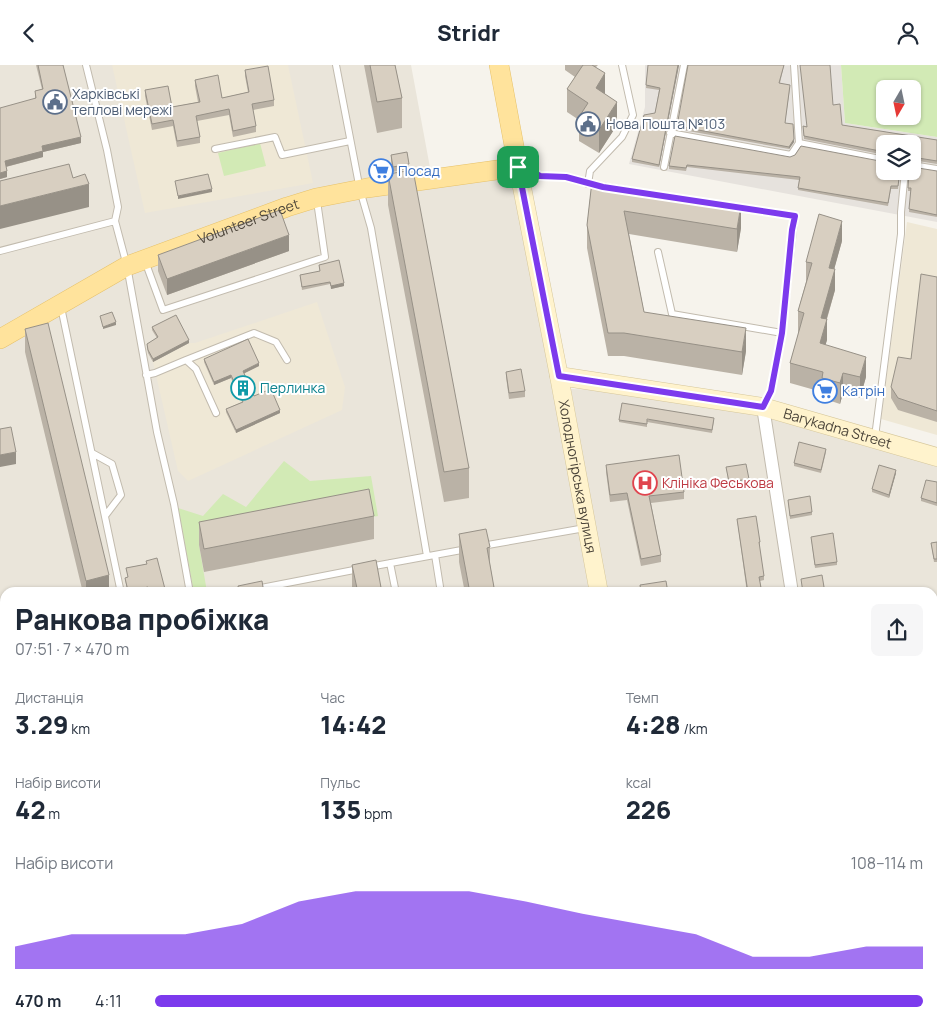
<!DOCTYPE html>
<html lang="uk">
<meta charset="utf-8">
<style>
body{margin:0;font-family:Manrope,sans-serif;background:#f6f6f7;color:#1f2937;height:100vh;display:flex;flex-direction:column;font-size:19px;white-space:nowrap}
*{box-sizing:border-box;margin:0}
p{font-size:16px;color:#747a83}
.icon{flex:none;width:28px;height:28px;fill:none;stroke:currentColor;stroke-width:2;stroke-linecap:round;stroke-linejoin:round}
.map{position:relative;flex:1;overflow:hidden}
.details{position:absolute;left:0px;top:522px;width:938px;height:444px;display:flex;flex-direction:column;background:#fff;border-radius:15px 15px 0 0;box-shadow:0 1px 4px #0004}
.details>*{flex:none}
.needle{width:32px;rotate:189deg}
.tools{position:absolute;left:876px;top:15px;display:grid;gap:10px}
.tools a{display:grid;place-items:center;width:45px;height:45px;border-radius:8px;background:#fff;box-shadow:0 1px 4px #0004;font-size:25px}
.pin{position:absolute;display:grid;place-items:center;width:42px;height:42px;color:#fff;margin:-21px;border-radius:10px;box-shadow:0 2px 8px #0006}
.round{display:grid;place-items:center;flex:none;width:52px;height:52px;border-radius:8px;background:#f6f6f7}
.headline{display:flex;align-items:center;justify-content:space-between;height:85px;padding:0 15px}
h1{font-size:28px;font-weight:800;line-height:38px}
.stats{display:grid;grid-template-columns:repeat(3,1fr);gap:8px;height:85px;padding:5px 15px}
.stats div{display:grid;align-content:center}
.stats b{font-size:25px;font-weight:800}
.stats small{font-size:14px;font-weight:400}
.stats p{font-size:14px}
.chart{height:140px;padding:10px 15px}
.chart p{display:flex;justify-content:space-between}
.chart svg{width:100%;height:90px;margin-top:5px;fill:#7c3aed;opacity:.7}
ul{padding:0 15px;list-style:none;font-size:16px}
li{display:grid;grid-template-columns:80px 60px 1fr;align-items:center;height:38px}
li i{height:12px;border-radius:6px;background:#7c3aed}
header{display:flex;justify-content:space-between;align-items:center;height:65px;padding:0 15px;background:#fff;font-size:22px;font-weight:800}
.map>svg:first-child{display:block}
</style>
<header><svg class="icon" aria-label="back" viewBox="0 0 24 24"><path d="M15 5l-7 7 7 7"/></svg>Stridr<svg class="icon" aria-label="person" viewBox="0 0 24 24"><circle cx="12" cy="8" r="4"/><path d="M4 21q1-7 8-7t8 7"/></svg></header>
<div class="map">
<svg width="937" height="966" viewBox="0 0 937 966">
<rect width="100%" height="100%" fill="#f6f3ec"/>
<path fill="#eae5da" d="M 0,0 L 411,0 L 431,108 L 314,129 L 131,190 L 0,264 Z
M 513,111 L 593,527 L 5,528 L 5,961 L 599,961 L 600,966 L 0,966 L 0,283 L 125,212 L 239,168 L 343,134 Z
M 571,324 L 595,325 L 754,348 L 937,397 L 937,966 L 685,966 L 684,961 L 932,961 L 932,528 L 607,527 Z"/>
<path fill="#e6e2dd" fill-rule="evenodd" d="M 645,0 L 841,0 L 845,58 L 937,72 L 937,157 L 629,99 L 645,42 ZM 885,79 L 912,79 L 912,106 L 885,106 Z"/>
<path fill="#efe8d6" d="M 112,0 L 288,0 L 313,118 L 145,148 Z
M 907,157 L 937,164 L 937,370 L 881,354 Z
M 317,237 L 345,322 L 342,345 L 188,416 L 178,406 L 153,297 L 189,278 L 195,278 Z"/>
<path fill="#d2eab5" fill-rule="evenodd" d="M 841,0 L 937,0 L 937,72 L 845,58 ZM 885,24 L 912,24 L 912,51 L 885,51 Z
M 260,78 L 266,101 L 224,111 L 218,88 Z
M 284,396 L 310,416 L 371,411 L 378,451 L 199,480 L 207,527 L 194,528 L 178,443 L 203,451 L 223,429 L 246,442 Z
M 5,581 L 5,704 L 0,682 L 0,582 Z"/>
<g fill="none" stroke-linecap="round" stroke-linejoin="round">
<g stroke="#c2bbae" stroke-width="8">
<path id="lane" d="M 86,0 L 107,85 L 118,142 L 115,156 L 127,201 L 157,367 L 174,439 L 190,528
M 336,0 L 360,125 L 371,163 L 427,491
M 794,0 L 799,78 L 885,95
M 670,68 L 791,90 L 799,78
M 215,84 L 275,72 L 282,90 L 350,76
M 912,100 L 937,104
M 519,102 L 529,105 L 540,111 L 566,112 L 598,121
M 664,102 L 684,0
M 588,119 L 590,106 L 622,72 L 633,50 L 622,0
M 734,142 L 795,151 L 793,165 L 782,268 L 771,326 L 764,341
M 0,186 L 115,156
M 658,187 L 672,249 L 782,268
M 145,196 L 163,245 L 325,192 L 317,136
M 61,242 L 121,528
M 186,295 L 254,268 L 276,277 L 287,295
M 146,310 L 155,308 L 186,295 L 196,304 L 216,348
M 875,372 L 901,169 L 901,147 L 905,106
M 92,388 L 112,399 L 121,430 L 105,451
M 482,481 L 585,463
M 435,490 L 441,528
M 390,498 L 396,528
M 369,502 L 467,484
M 256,524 L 359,504
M 0,575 L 5,574
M 0,726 L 5,749"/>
</g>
<g stroke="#c2bbae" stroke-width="14">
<path id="street" d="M 763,342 L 792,528
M 0,847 L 5,846
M 66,961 L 66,966
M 270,961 L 271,966
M 471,961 L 471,966
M 861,961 L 861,966"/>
</g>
<g stroke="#d6c79b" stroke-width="19">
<g id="secondary">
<path id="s1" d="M 518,102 L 559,311 L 599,528"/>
<path id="s2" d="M 559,311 L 763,342 L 937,392"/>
<path d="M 676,961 L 677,966"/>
</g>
</g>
<g stroke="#e6c16a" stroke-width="20">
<g id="primary">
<path id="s3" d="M 0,274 L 127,201 L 287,142 L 316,133 L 367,123 L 518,102 L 499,0"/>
</g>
</g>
<use href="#lane" stroke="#fff" stroke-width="6"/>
<use href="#street" stroke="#fff" stroke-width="12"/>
<use href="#secondary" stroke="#fff3cd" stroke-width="18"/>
<use href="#primary" stroke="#ffe39c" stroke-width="19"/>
</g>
<path fill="#bab2a6" d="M 36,0 L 63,0 L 81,78 L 43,87 L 43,92 L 6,102 L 7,112 L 0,114 L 35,34 L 35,26 L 42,24 Z
M 364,0 L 395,0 L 402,33 L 402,63 L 377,68 Z
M 565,0 L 598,0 L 596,2 L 605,29 L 617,60 L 599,88 L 579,76 L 579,55 L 567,47 L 567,24 L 575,12 L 565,5 Z
M 648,0 L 679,0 L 659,102 L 632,97 L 632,94 L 655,48 L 659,25 L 646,23 Z
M 784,0 L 780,18 L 790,23 L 785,58 L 794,77 L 789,84 L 677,64 L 677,61 Z
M 245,5 L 274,35 L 274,41 L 253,45 L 256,61 L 256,67 L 233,72 L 229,50 L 197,56 L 200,72 L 200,78 L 177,82 L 173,61 L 152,65 L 145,31 L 145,25 L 172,42 L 198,37 L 195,21 L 195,15 L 222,33 L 248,27 L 245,11 Z
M 833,40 L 842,60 L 937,75 L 937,99 L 912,95 L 912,79 L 885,79 L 885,90 L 804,74 L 803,61 L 806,62 Z
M 391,90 L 409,99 L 409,104 L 393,107 L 391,96 Z
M 790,92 L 884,97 L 900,106 L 898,124 L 891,124 L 888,141 L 798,125 L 799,115 L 687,102 L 686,106 L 669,104 L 669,101 Z
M 909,106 L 937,106 L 937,152 L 909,147 L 911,126 L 908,126 Z
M 388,109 L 469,403 L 469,433 L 444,437 L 388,140 Z
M 592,116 L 741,163 L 737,187 L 629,169 L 644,247 L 746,286 L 742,310 L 624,291 L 608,291 L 587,183 L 587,160 Z
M 842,176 L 834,204 L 835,225 L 827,254 L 827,275 L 825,280 L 866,312 L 860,333 L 843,328 L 840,339 L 822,333 L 822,327 L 790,318 L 790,298 L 799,267 L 798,267 L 798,246 L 806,217 L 806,197 Z
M 289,186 L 167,230 L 158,206 L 158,190 Z
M 319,200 L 344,221 L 331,224 L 330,219 L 302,225 L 300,210 L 320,207 Z
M 937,212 L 937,357 L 898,345 L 891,333 L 891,322 L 911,294 Z
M 152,262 L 189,278 L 153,297 L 148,288 L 147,282 L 147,279 L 157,273 L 152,265 Z
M 25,264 L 109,528 L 83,528 L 25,287 Z
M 204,294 L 259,301 L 244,308 L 254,331 L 280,348 L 236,368 L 226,347 L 226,344 L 242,337 L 231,313 L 214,320 L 204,297 Z
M 506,307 L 525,326 L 525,332 L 509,334 L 506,312 Z
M 619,355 L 714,355 L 712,368 L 647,357 L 647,362 L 619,357 Z
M 826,387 L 821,408 L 794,401 L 794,398 Z
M 606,400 L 684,427 L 684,434 L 651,438 L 661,490 L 661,497 L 641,501 L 627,435 L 610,437 L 606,407 Z
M 726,402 L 749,414 L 749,417 L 729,420 Z
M 896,408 L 889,433 L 872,427 L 872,424 Z
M 937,417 L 937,441 L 921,436 L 921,433 Z
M 788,435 L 812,447 L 812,450 L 790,454 Z
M 374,451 L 374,474 L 204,507 L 199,480 L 199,457 Z
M 737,454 L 760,477 L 760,480 L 759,480 L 764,511 L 764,515 L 760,516 L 762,528 L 747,528 Z
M 459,469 L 490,482 L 490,499 L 495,528 L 465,528 L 459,497 Z
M 811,472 L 837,497 L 837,500 L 815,503 Z
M 937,477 L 937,497 L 934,497 L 931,478 Z
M 146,496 L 166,528 L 149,528 L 148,525 L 136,528 L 128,528 L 125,515 L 125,513 L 128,512 L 126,503 L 147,499 Z
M 352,500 L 382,528 L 353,528 L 352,523 Z
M 0,931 L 5,931 L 5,949 L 1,950 L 0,940 Z
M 717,961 L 752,961 L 752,964 L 744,966 L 718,966 Z"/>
<path fill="#979187" d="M 678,0 L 679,0 L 659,102 L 659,100 Z
M 605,8 L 605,31 L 596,23 Z
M 617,37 L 617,60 L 599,88 L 599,65 Z
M 81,72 L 81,78 L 43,87 L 43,92 L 5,102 L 5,96 L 42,81 Z
M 794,74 L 794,77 L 789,84 L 789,82 Z
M 7,106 L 7,112 L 0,114 L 0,108 Z
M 89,119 L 89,142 L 0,164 L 0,141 Z
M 212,124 L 212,127 L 178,134 L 178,131 Z
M 741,140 L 741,163 L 737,187 L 737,164 Z
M 842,156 L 842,176 L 829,223 L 829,203 Z
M 289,170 L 289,186 L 167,230 L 167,214 Z
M 835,204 L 835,225 L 821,273 L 821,253 Z
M 344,218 L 344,221 L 331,224 L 331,221 Z
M 827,254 L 827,275 L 820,299 L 820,278 Z
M 116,257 L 116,260 L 103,264 L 103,262 Z
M 746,263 L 746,286 L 742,310 L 742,287 Z
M 189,275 L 189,278 L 153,297 L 153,294 Z
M 866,292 L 866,312 L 860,333 L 860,312 Z
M 259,298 L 259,301 L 243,309 L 243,306 Z
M 843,308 L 843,328 L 840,339 L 840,318 Z
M 231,310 L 231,313 L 214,320 L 214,317 Z
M 280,345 L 280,348 L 236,368 L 236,365 Z
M 16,387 L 16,399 L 0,402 L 0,390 Z
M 896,405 L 896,408 L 889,433 L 889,430 Z
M 109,510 L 109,528 L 86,528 L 86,516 Z
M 5,783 L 5,813 L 0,814 L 0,784 Z"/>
<path fill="#d8cfc1" stroke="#979187" d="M 38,0 L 63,0 L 81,72 L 42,81 L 43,86 L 5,96 L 7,106 L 0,108 L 0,43 L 36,33 L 35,26 L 43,24 Z
M 370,0 L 395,0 L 402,33 L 377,37 Z
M 583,0 L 592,0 L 605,8 L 596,23 L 617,37 L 599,65 L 579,52 L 588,38 L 567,24 Z
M 648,0 L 678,0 L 659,100 L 632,94 L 644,50 L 655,48 L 660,23 L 646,20 Z
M 688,0 L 784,0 L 779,18 L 790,20 L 785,58 L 793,59 L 794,74 L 789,82 L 677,61 Z
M 800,0 L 830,0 L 833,40 L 840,39 L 842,60 L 937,75 L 937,96 L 912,92 L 912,79 L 885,79 L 885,87 L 804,71 L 803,61 L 807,62 Z
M 268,1 L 274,35 L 252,39 L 256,61 L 233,66 L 229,44 L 196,51 L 200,72 L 177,76 L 173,55 L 152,59 L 145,25 L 168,21 L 172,42 L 200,37 L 195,15 L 218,10 L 222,33 L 249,27 L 245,5 Z
M 675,71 L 790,92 L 795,90 L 801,81 L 885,97 L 885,106 L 900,106 L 898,121 L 891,121 L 888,138 L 798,123 L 800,112 L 687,100 L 686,103 L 669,101 Z
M 407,87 L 409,99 L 393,102 L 391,90 Z
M 69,99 L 73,113 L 85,109 L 89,119 L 0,141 L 0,116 Z
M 912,102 L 937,106 L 937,150 L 909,144 L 911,123 L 908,123 L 909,106 L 912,106 Z
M 413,105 L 469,403 L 444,407 L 388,109 Z
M 208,109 L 212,124 L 178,131 L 175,116 Z
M 592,116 L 741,140 L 737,164 L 624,146 L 644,247 L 746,263 L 742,287 L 624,268 L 608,268 L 587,160 Z
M 280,145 L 289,170 L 167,214 L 158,190 Z
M 819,149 L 842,156 L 829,203 L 835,204 L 821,253 L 827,254 L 820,278 L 866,292 L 860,312 L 843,308 L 840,318 L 822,313 L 823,307 L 790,298 L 804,248 L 798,246 L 812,198 L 806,197 Z
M 339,195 L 344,218 L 331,221 L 330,217 L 302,222 L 300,210 L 320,206 L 319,200 Z
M 921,209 L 937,212 L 937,346 L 898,333 L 891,322 L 898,292 L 911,294 Z
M 112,247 L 116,257 L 103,262 L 100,251 Z
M 176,250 L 189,275 L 153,294 L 148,285 L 147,279 L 158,272 L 152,262 Z
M 48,258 L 109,510 L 86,516 L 25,264 Z
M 248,274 L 259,298 L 243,306 L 254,331 L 271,324 L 280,345 L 236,365 L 226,344 L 243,337 L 231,310 L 214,317 L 204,294 Z
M 521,304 L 525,326 L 509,328 L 506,307 Z
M 622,338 L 714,353 L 712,365 L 647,354 L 647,359 L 619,355 Z
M 11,362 L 16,387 L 0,390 L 0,364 Z
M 799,377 L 826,384 L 821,405 L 794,398 Z
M 679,390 L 684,427 L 649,431 L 661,490 L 641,494 L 627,428 L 610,430 L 606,400 Z
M 746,399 L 749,414 L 729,417 L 726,402 Z
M 879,400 L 896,405 L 889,430 L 872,424 Z
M 926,415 L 937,417 L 937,438 L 921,433 Z
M 369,424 L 374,451 L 204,484 L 199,457 Z
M 810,431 L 812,447 L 790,451 L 788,435 Z
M 756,451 L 760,477 L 759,477 L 764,511 L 759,512 L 762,528 L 748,528 L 737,454 Z
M 486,464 L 490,482 L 487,483 L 495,528 L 470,528 L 459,469 Z
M 833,468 L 837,497 L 815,500 L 811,472 Z
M 937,477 L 937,494 L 934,494 L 931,478 Z
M 157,493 L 166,528 L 149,528 L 148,522 L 128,526 L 125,513 L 128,512 L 126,503 L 147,499 L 146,496 Z
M 376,495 L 382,528 L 358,528 L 352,500 Z
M 822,510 L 825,528 L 803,528 L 801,514 Z
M 262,516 L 264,528 L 239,528 L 238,521 Z
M 666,516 L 668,528 L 641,528 L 640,520 Z
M 5,756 L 5,783 L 0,784 L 0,757 Z
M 0,931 L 5,931 L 5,946 L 1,947 Z
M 43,961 L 48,961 L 49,966 L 16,966 Z
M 281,961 L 304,961 L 305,966 L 282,966 Z
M 486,961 L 504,961 L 505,966 L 487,966 Z
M 718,961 L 747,961 L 743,962 L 744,966 L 718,966 Z
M 915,961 L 927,961 L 928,966 L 916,966 Z
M 246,963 L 246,966 L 233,966 Z"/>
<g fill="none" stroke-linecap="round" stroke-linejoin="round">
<g stroke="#fff" stroke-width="10">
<path id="route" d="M 518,102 L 529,105 L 540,111 L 566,112 L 603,122 L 795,151 L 792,165 L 782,268 L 771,326 L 763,342 L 559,311 Z"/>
</g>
<use href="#route" stroke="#7c3aed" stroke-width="6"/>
</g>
<defs>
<g id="civic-ring" transform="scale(1.25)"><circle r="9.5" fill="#fff" stroke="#5c6f8a" stroke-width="1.5"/><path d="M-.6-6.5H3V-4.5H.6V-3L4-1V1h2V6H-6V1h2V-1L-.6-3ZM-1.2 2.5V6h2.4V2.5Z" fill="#5c6f8a"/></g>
<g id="supermarket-ring" transform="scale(1.25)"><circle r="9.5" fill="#fff" stroke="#3f7fe0" stroke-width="1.5"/><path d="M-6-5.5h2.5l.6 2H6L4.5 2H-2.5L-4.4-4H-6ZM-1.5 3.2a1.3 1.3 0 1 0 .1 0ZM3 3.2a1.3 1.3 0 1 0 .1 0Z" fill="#3f7fe0"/></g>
<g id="building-ring" transform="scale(1.25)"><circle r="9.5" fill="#fff" stroke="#0f9aa8" stroke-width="1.5"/><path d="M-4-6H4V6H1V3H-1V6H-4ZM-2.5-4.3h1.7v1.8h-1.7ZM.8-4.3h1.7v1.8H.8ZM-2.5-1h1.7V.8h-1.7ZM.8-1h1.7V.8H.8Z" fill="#0f9aa8"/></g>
<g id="hospital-ring" transform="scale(1.25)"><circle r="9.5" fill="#fff" stroke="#e0444e" stroke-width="1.5"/><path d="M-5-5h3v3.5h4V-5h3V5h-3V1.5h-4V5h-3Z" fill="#e0444e"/></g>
</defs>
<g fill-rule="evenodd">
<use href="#civic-ring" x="55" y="37"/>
<use href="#civic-ring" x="588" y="59"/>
<use href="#supermarket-ring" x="381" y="106"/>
<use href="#building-ring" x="243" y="323"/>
<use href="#supermarket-ring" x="825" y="326"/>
<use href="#hospital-ring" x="645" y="418"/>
</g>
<g text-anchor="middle" stroke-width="4" stroke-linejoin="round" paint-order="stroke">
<g font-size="14" fill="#4e5e75" stroke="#fff" text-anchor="start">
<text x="72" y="34">Харківські<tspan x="72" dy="16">теплові мережі</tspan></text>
<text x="606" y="64">Нова Пошта №103</text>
</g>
<g font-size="14" fill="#366cbe" stroke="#fff" text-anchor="start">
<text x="398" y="111">Посад</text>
<text x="842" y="331">Катрін</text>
</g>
<g font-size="14" fill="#4b4439" stroke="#fff">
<text dy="5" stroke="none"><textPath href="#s3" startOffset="276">Volunteer Street</textPath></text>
<text dy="5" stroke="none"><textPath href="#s2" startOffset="284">Barykadna Street</textPath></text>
<text dy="5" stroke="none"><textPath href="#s1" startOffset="315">Холодногірська вулиця</textPath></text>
</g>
<g font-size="14" fill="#0d838f" stroke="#fff" text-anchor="start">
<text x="260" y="328">Перлинка</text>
</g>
<g font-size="14" fill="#be3a42" stroke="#fff" text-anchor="start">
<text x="662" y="423">Клініка Феськова</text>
</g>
</g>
</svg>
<div class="tools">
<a><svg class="needle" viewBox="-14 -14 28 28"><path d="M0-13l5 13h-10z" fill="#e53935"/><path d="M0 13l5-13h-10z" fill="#747a83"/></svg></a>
<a><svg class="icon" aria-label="layers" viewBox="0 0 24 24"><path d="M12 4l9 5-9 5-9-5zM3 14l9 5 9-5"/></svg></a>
</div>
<div class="pin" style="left:518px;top:102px;background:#1e9e55"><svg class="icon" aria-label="arrive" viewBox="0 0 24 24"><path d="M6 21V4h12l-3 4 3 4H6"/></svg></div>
<section class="details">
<div class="headline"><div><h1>Ранкова пробіжка</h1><p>07:51 · 7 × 470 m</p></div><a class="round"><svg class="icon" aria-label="share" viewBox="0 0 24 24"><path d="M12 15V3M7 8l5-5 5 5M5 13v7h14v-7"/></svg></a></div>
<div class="stats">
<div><p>Дистанція</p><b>3.29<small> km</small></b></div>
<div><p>Час</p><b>14:42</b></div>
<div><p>Темп</p><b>4:28<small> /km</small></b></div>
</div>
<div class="stats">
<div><p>Набір висоти</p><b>42<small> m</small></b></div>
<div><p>Пульс</p><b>135<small> bpm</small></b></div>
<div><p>kcal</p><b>226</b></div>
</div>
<div class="chart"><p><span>Набір висоти</span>108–114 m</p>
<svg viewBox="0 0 160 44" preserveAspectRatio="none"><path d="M0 44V33L10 27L20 27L30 27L40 22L50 11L60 6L70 6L80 6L90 11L100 17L110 22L120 27L130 38L140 38L150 33L160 33V44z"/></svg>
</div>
<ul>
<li><b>470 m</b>4:11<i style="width:100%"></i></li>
</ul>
</section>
</div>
